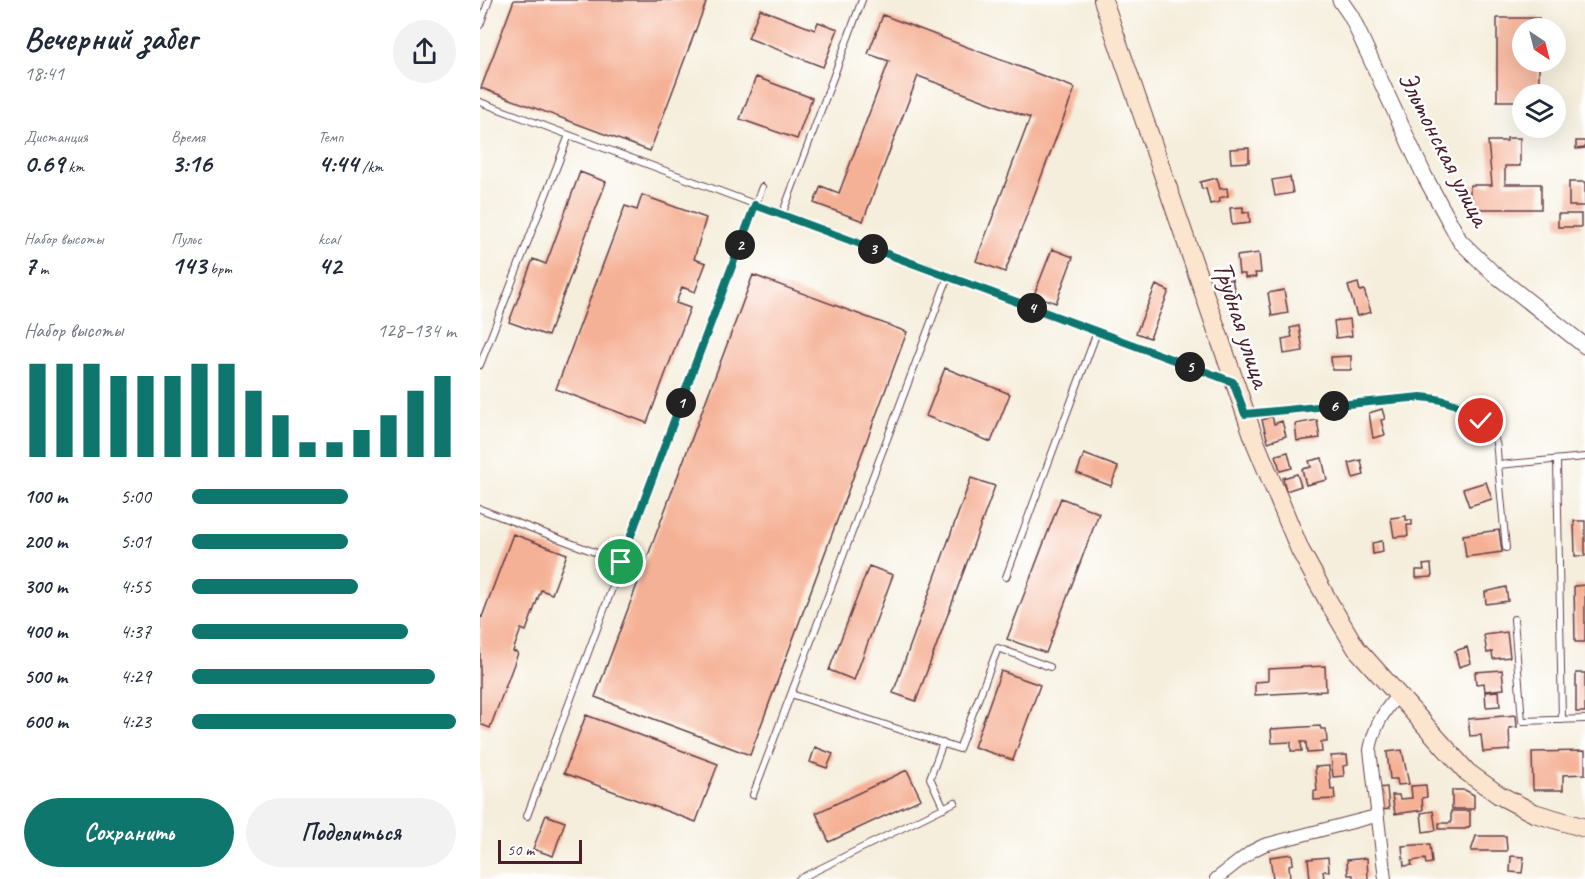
<!DOCTYPE html>
<html lang="ru">
<meta charset="utf-8">
<style>
body{margin:0;font-family:Caveat,sans-serif;background:#f2f2f3;color:#1f2937;height:100vh;display:flex;flex-direction:column;font-size:22px;white-space:nowrap}
*{box-sizing:border-box;margin:0}
p{font-size:20px;color:#747a83}
.icon{flex:none;width:33px;height:33px;fill:none;stroke:currentColor;stroke-width:2;stroke-linecap:round;stroke-linejoin:round}
.map{position:relative;flex:1;overflow:hidden}
.sheet{display:flex;flex-direction:column;background:#fff;width:480px}
.sheet>*{flex:none}
.needle{width:39px;rotate:145deg}
.controls{position:absolute;left:1032px;top:18px;display:grid;gap:12px}
.controls a{display:grid;place-items:center;width:54px;height:54px;border-radius:50%;background:#fff;box-shadow:0 6px 24px #0002;font-size:30px}
.scale{position:absolute;left:18px;bottom:15px;width:84px;box-sizing:border-box;padding-left:6px;border:3px solid #4a1f2b;border-top:0;font-size:16px;line-height:21px;white-space:nowrap;color:#4a1f2b;-webkit-text-stroke:4px #fff;paint-order:stroke}
.pin{position:absolute;display:grid;place-items:center;width:51px;height:51px;color:#fff;margin:-26px;border:3px solid #fff;border-radius:50%;box-shadow:0 2px 6px #0007}
.km{position:absolute;width:30px;height:30px;margin:-15px;border-radius:50%;background:#222;color:#fff;font-size:16px;line-height:30px;text-align:center}
.round{display:grid;place-items:center;flex:none;width:63px;height:63px;border-radius:32px;background:#f2f2f3}
.head{display:flex;align-items:center;justify-content:space-between;height:102px;padding:0 24px}
h1{font-size:33px;font-weight:700;line-height:45px}
.metrics{display:grid;grid-template-columns:repeat(3,1fr);gap:9px;height:102px;padding:6px 24px}
.metrics div{display:grid;align-content:center}
.metrics b{font-size:26px;font-weight:700}
.metrics small{font-size:16px;font-weight:400}
.metrics p{font-size:16px}
.chart{height:168px;padding:12px 24px}
.chart p{display:flex;justify-content:space-between}
.chart svg{width:100%;height:108px;margin-top:6px;stroke:#0f766e;stroke-width:6}
.button{display:flex;gap:12px;margin-top:auto;padding:12px 24px}
.button a{flex:1;height:69px;border-radius:36px;background:#0f766e;color:#fff;font-size:24px;font-weight:700;line-height:69px;text-align:center}
.button a+a{background:#f2f2f3;color:#1f2937}
ul{padding:0 24px;list-style:none;font-size:20px}
li{display:grid;grid-template-columns:96px 72px 1fr;align-items:center;height:45px}
li i{height:15px;border-radius:8px;background:#0f766e}
main{display:flex;flex:1;min-height:0}
.map>svg:first-child{display:block}
</style>
<main>
<section class="sheet">
<div class="head"><div><h1>Вечерний забег</h1><p>18:41</p></div><a class="round"><svg class="icon" aria-label="share" viewBox="0 0 24 24"><path d="M12 15V3M7 8l5-5 5 5M5 13v7h14v-7"/></svg></a></div>
<div class="metrics">
<div><p>Дистанция</p><b>0.69<small> km</small></b></div>
<div><p>Время</p><b>3:16</b></div>
<div><p>Темп</p><b>4:44<small> /km</small></b></div>
</div>
<div class="metrics">
<div><p>Набор высоты</p><b>7<small> m</small></b></div>
<div><p>Пульс</p><b>143<small> bpm</small></b></div>
<div><p>kcal</p><b>42</b></div>
</div>
<div class="chart"><p><span>Набор высоты</span>128–134 m</p>
<svg viewBox="0 0 160 44" preserveAspectRatio="none"><path d="M5 44V6M15 44V6M25 44V6M35 44V11M45 44V11M55 44V11M65 44V6M75 44V6M85 44V17M95 44V27M105 44V38M115 44V38M125 44V33M135 44V27M145 44V17M155 44V11"/></svg>
</div>
<ul>
<li><b>100 m</b>5:00<i style="width:59%"></i></li>
<li><b>200 m</b>5:01<i style="width:59%"></i></li>
<li><b>300 m</b>4:55<i style="width:63%"></i></li>
<li><b>400 m</b>4:37<i style="width:82%"></i></li>
<li><b>500 m</b>4:29<i style="width:92%"></i></li>
<li><b>600 m</b>4:23<i style="width:100%"></i></li>
</ul>
<div class="button"><a>Сохранить</a><a>Поделиться</a></div>
</section>
<div class="map">
<svg width="1105" height="879" viewBox="0 0 1105 879">
<rect width="100%" height="100%" fill="#fff"/>
<filter id="ink" filterUnits="userSpaceOnUse"><feTurbulence type="fractalNoise" baseFrequency=".0167" numOctaves="2"/><feDisplacementMap in="SourceGraphic" scale="12" xChannelSelector="R" yChannelSelector="G"/><feConvolveMatrix kernelMatrix="1 2 1 2 8 2 1 2 1" color-interpolation-filters="sRGB"/></filter>
<filter id="wash" filterUnits="userSpaceOnUse"><feTurbulence type="fractalNoise" baseFrequency=".008" numOctaves="4" result="noise"/><feDisplacementMap in="SourceGraphic" scale="24" xChannelSelector="R" yChannelSelector="G"/><feGaussianBlur stdDeviation="1.35" result="paint"/><feColorMatrix in="noise" values="0 0 0 0 0 0 0 0 0 0 0 0 0 0 0 0 0 1.4 0 .05"/><feComposite in="paint" operator="in"/></filter>
<g filter="url(#wash)">
<rect width="100%" height="100%" fill="#f5eedc"/>
<g id="blocks">
<path fill="#f5b195" d="M 34,0 L 227,0 L 170,151 L 1,88 Z
M 280,9 L 335,30 L 338,22 L 358,29 L 343,67 L 268,38 Z
M 403,15 L 595,88 L 525,272 L 496,261 L 550,118 L 438,76 L 383,221 L 334,203 L 341,186 L 359,193 L 409,61 L 388,54 Z
M 1017,18 L 1059,18 L 1059,28 L 1042,28 L 1042,62 L 1059,62 L 1059,94 L 1042,94 L 1042,101 L 1017,101 Z
M 276,77 L 332,98 L 317,139 L 260,119 Z
M 1027,138 L 1040,138 L 1040,166 L 1025,166 L 1025,184 L 1061,184 L 1061,209 L 990,209 L 990,185 L 1012,185 L 1008,141 L 1027,141 Z
M 1096,141 L 1105,141 L 1105,148 L 1096,149 Z
M 769,148 L 769,162 L 751,163 L 750,149 Z
M 100,172 L 126,182 L 68,336 L 29,322 L 53,259 L 66,264 Z
M 810,177 L 813,193 L 795,196 L 792,180 Z
M 737,178 L 740,189 L 747,188 L 748,196 L 739,198 L 740,202 L 730,204 L 726,188 L 722,189 L 720,182 Z
M 1089,182 L 1105,182 L 1105,206 L 1089,206 Z
M 162,195 L 226,218 L 214,259 L 226,263 L 215,292 L 202,287 L 196,303 L 210,308 L 167,423 L 76,389 L 145,206 L 157,210 Z
M 763,207 L 763,213 L 769,212 L 770,223 L 752,225 L 750,208 Z
M 1078,214 L 1101,214 L 1101,227 L 1078,227 Z
M 572,249 L 593,257 L 576,303 L 554,295 Z
M 779,253 L 781,273 L 775,273 L 776,277 L 765,278 L 765,274 L 759,274 L 757,256 Z
M 273,275 L 427,332 L 270,755 L 115,697 Z
M 752,279 L 755,293 L 744,296 L 740,282 Z
M 878,283 L 880,291 L 884,290 L 891,312 L 877,316 L 868,286 Z
M 676,285 L 689,291 L 670,338 L 656,333 Z
M 804,290 L 808,313 L 792,316 L 788,293 Z
M 870,319 L 872,336 L 856,338 L 854,321 Z
M 819,326 L 823,351 L 804,354 L 802,339 L 812,337 L 810,328 Z
M 871,356 L 871,370 L 852,370 L 851,357 Z
M 465,368 L 530,394 L 511,442 L 446,416 Z
M 902,409 L 905,419 L 901,420 L 905,435 L 893,438 L 889,413 Z
M 792,416 L 794,424 L 802,421 L 806,436 L 788,442 L 782,420 Z
M 837,420 L 840,438 L 817,441 L 815,424 Z
M 808,452 L 812,468 L 800,471 L 796,455 Z
M 604,454 L 638,467 L 631,486 L 597,473 Z
M 842,458 L 847,480 L 826,485 L 822,469 L 831,467 L 829,461 Z
M 881,460 L 884,475 L 873,478 L 869,463 Z
M 817,474 L 821,486 L 806,491 L 803,478 Z
M 491,478 L 515,486 L 436,701 L 413,693 Z
M 1006,482 L 1012,499 L 989,506 L 983,489 Z
M 581,498 L 619,513 L 566,653 L 527,639 Z
M 926,516 L 926,520 L 932,520 L 932,525 L 927,525 L 928,536 L 914,537 L 911,518 Z
M 1094,521 L 1105,521 L 1105,556 L 1095,556 Z
M 1019,530 L 1022,552 L 986,557 L 983,535 Z
M 33,534 L 87,554 L 72,594 L 61,590 L 46,631 L 41,629 L 33,651 L 38,653 L 10,728 L 0,724 L 0,616 L 2,617 Z
M 902,541 L 903,552 L 893,554 L 892,543 Z
M 951,564 L 952,577 L 936,578 L 936,570 L 944,570 L 943,565 Z
M 389,566 L 413,575 L 374,680 L 349,670 Z
M 1105,585 L 1105,642 L 1095,642 L 1094,586 Z
M 1026,587 L 1028,601 L 1006,604 L 1005,592 Z
M 1027,632 L 1030,657 L 1013,659 L 1012,652 L 1007,653 L 1004,635 Z
M 987,647 L 991,663 L 979,667 L 975,651 Z
M 845,666 L 846,691 L 775,695 L 775,682 L 788,681 L 788,669 Z
M 1022,670 L 1024,689 L 1005,691 L 1004,683 L 996,684 L 995,672 Z
M 521,671 L 560,685 L 533,760 L 494,747 Z
M 1096,673 L 1105,673 L 1105,712 L 1096,712 Z
M 1019,691 L 1020,706 L 1006,707 L 1005,692 Z
M 106,715 L 238,764 L 216,822 L 84,773 Z
M 1036,715 L 1037,727 L 1029,728 L 1030,750 L 1003,752 L 1001,735 L 990,736 L 988,719 Z
M 840,726 L 841,729 L 846,729 L 847,742 L 841,742 L 842,752 L 827,753 L 826,742 L 821,742 L 822,751 L 811,751 L 811,742 L 792,743 L 791,729 Z
M 335,747 L 353,754 L 347,768 L 330,762 Z
M 922,750 L 929,784 L 918,785 L 917,779 L 910,779 L 907,752 Z
M 1105,751 L 1105,774 L 1083,775 L 1083,790 L 1053,790 L 1052,752 Z
M 867,755 L 868,765 L 863,766 L 864,776 L 853,777 L 851,756 Z
M 849,766 L 851,790 L 854,789 L 855,799 L 834,800 L 834,791 L 837,791 L 835,767 Z
M 427,770 L 441,799 L 349,842 L 336,813 Z
M 946,785 L 947,797 L 942,798 L 943,810 L 915,814 L 912,795 L 919,795 L 920,799 L 932,798 L 931,786 Z
M 907,787 L 909,809 L 901,810 L 898,788 Z
M 972,790 L 985,790 L 994,795 L 994,809 L 972,809 Z
M 953,811 L 956,830 L 943,832 L 941,813 Z
M 971,811 L 990,811 L 990,826 L 985,829 L 959,829 L 959,823 L 971,823 Z
M 66,815 L 85,822 L 73,856 L 53,849 Z
M 996,836 L 1026,836 L 1027,851 L 991,851 Z
M 950,844 L 952,863 L 946,864 L 945,859 L 931,861 L 932,865 L 924,866 L 922,846 Z
M 812,854 L 813,864 L 809,865 L 810,879 L 793,879 L 790,857 Z
M 1031,856 L 1044,857 L 1042,873 L 1030,872 Z
M 848,857 L 849,871 L 843,871 L 844,879 L 830,879 L 828,859 Z
M 887,858 L 888,879 L 873,879 L 873,875 L 868,875 L 867,860 Z"/>
</g>
</g>
<g filter="url(#ink)">
<use href="#blocks" fill-opacity="0" stroke="#643e46" stroke-width="1.5"/>
<g fill="none" stroke-linecap="round" stroke-linejoin="round">
<g stroke="#643e46" stroke-width="8">
<path id="service" d="M 0,25 L 9,0
M 0,102 L 750,381
M 302,215 L 382,0
M 0,365 L 89,135
M 768,414 L 941,397 C 967,399 997,407 1012,432 C 1018,442 1017,454 1018,465
M 1077,460 L 1082,720
M 0,509 L 141,562
M 1026,548 L 1018,465 L 1105,457
M 526,577 L 617,332
M 1034,619 L 1042,721 L 1105,719
M 311,694 L 479,749 L 518,648 L 570,667
M 463,743 L 450,778 L 464,808
M 273,795 L 468,277
M 47,816 L 282,187
M 319,879 L 475,802"/>
</g>
<g stroke="#643e46" stroke-width="14">
<path id="minor" d="M 736,879 L 772,851 L 784,845 L 896,816
M 905,879 L 890,750 C 894,728 902,713 917,696"/>
</g>
<g stroke="#643e46" stroke-width="17">
<path id="tertiary" d="M 860,0 L 871,16 L 944,175 L 980,241 L 1013,273 L 1105,346"/>
</g>
<g stroke="#643e46" stroke-width="20">
<path id="secondary" d="M 623,0 L 776,444 L 820,550 L 847,599 L 876,648 L 987,772 L 1019,795 L 1054,813 L 1105,828"/>
</g>
<use href="#service" stroke="#fff" stroke-width="6"/>
<use href="#minor" stroke="#fff" stroke-width="12"/>
<use href="#tertiary" stroke="#fff" stroke-width="15"/>
<use href="#secondary" stroke="#fbe5cf" stroke-width="18"/>
</g>
</g>
<g fill="none" stroke-linecap="round" stroke-linejoin="round" filter="url(#ink)">
<g stroke="#fff" stroke-width="12">
<path id="route" d="M 141,562 L 275,205 L 753,382 L 765,414 L 941,397 C 966,399 981,405 1001,421"/>
</g>
<use href="#route" stroke="#0f766e" stroke-width="8"/>
</g>
<g text-anchor="middle" stroke-width="5" stroke-linejoin="round" paint-order="stroke">
<g font-size="28" fill="#4a1f2b" stroke="#fff">
<text transform="translate(965 148) rotate(63)" y="10">Эльтонская улица</text>
<text transform="translate(763 324) rotate(72)" y="10">Трубная улица</text>
</g>
</g>
</svg>
<div class="controls">
<a><svg class="needle" viewBox="-14 -14 28 28"><path d="M0-13l5 13h-10z" fill="#e53935"/><path d="M0 13l5-13h-10z" fill="#747a83"/></svg></a>
<a><svg class="icon" aria-label="layers" viewBox="0 0 24 24"><path d="M12 4l9 5-9 5-9-5zM3 14l9 5 9-5"/></svg></a>
</div>
<div class="scale">50 m</div>
<div class="pin" style="left:141px;top:562px;background:#1e9e55"><svg class="icon" aria-label="arrive" viewBox="0 0 24 24"><path d="M6 21V4h12l-3 4 3 4H6"/></svg></div>
<div class="pin" style="left:1001px;top:421px;background:#d93025"><svg class="icon" aria-label="check" viewBox="0 0 24 24"><path d="M5 12l5 5 9-10"/></svg></div>
<b class="km" style="left:201px;top:403px">1</b>
<b class="km" style="left:260px;top:245px">2</b>
<b class="km" style="left:393px;top:249px">3</b>
<b class="km" style="left:552px;top:308px">4</b>
<b class="km" style="left:710px;top:367px">5</b>
<b class="km" style="left:854px;top:406px">6</b>
</div>
</main>
